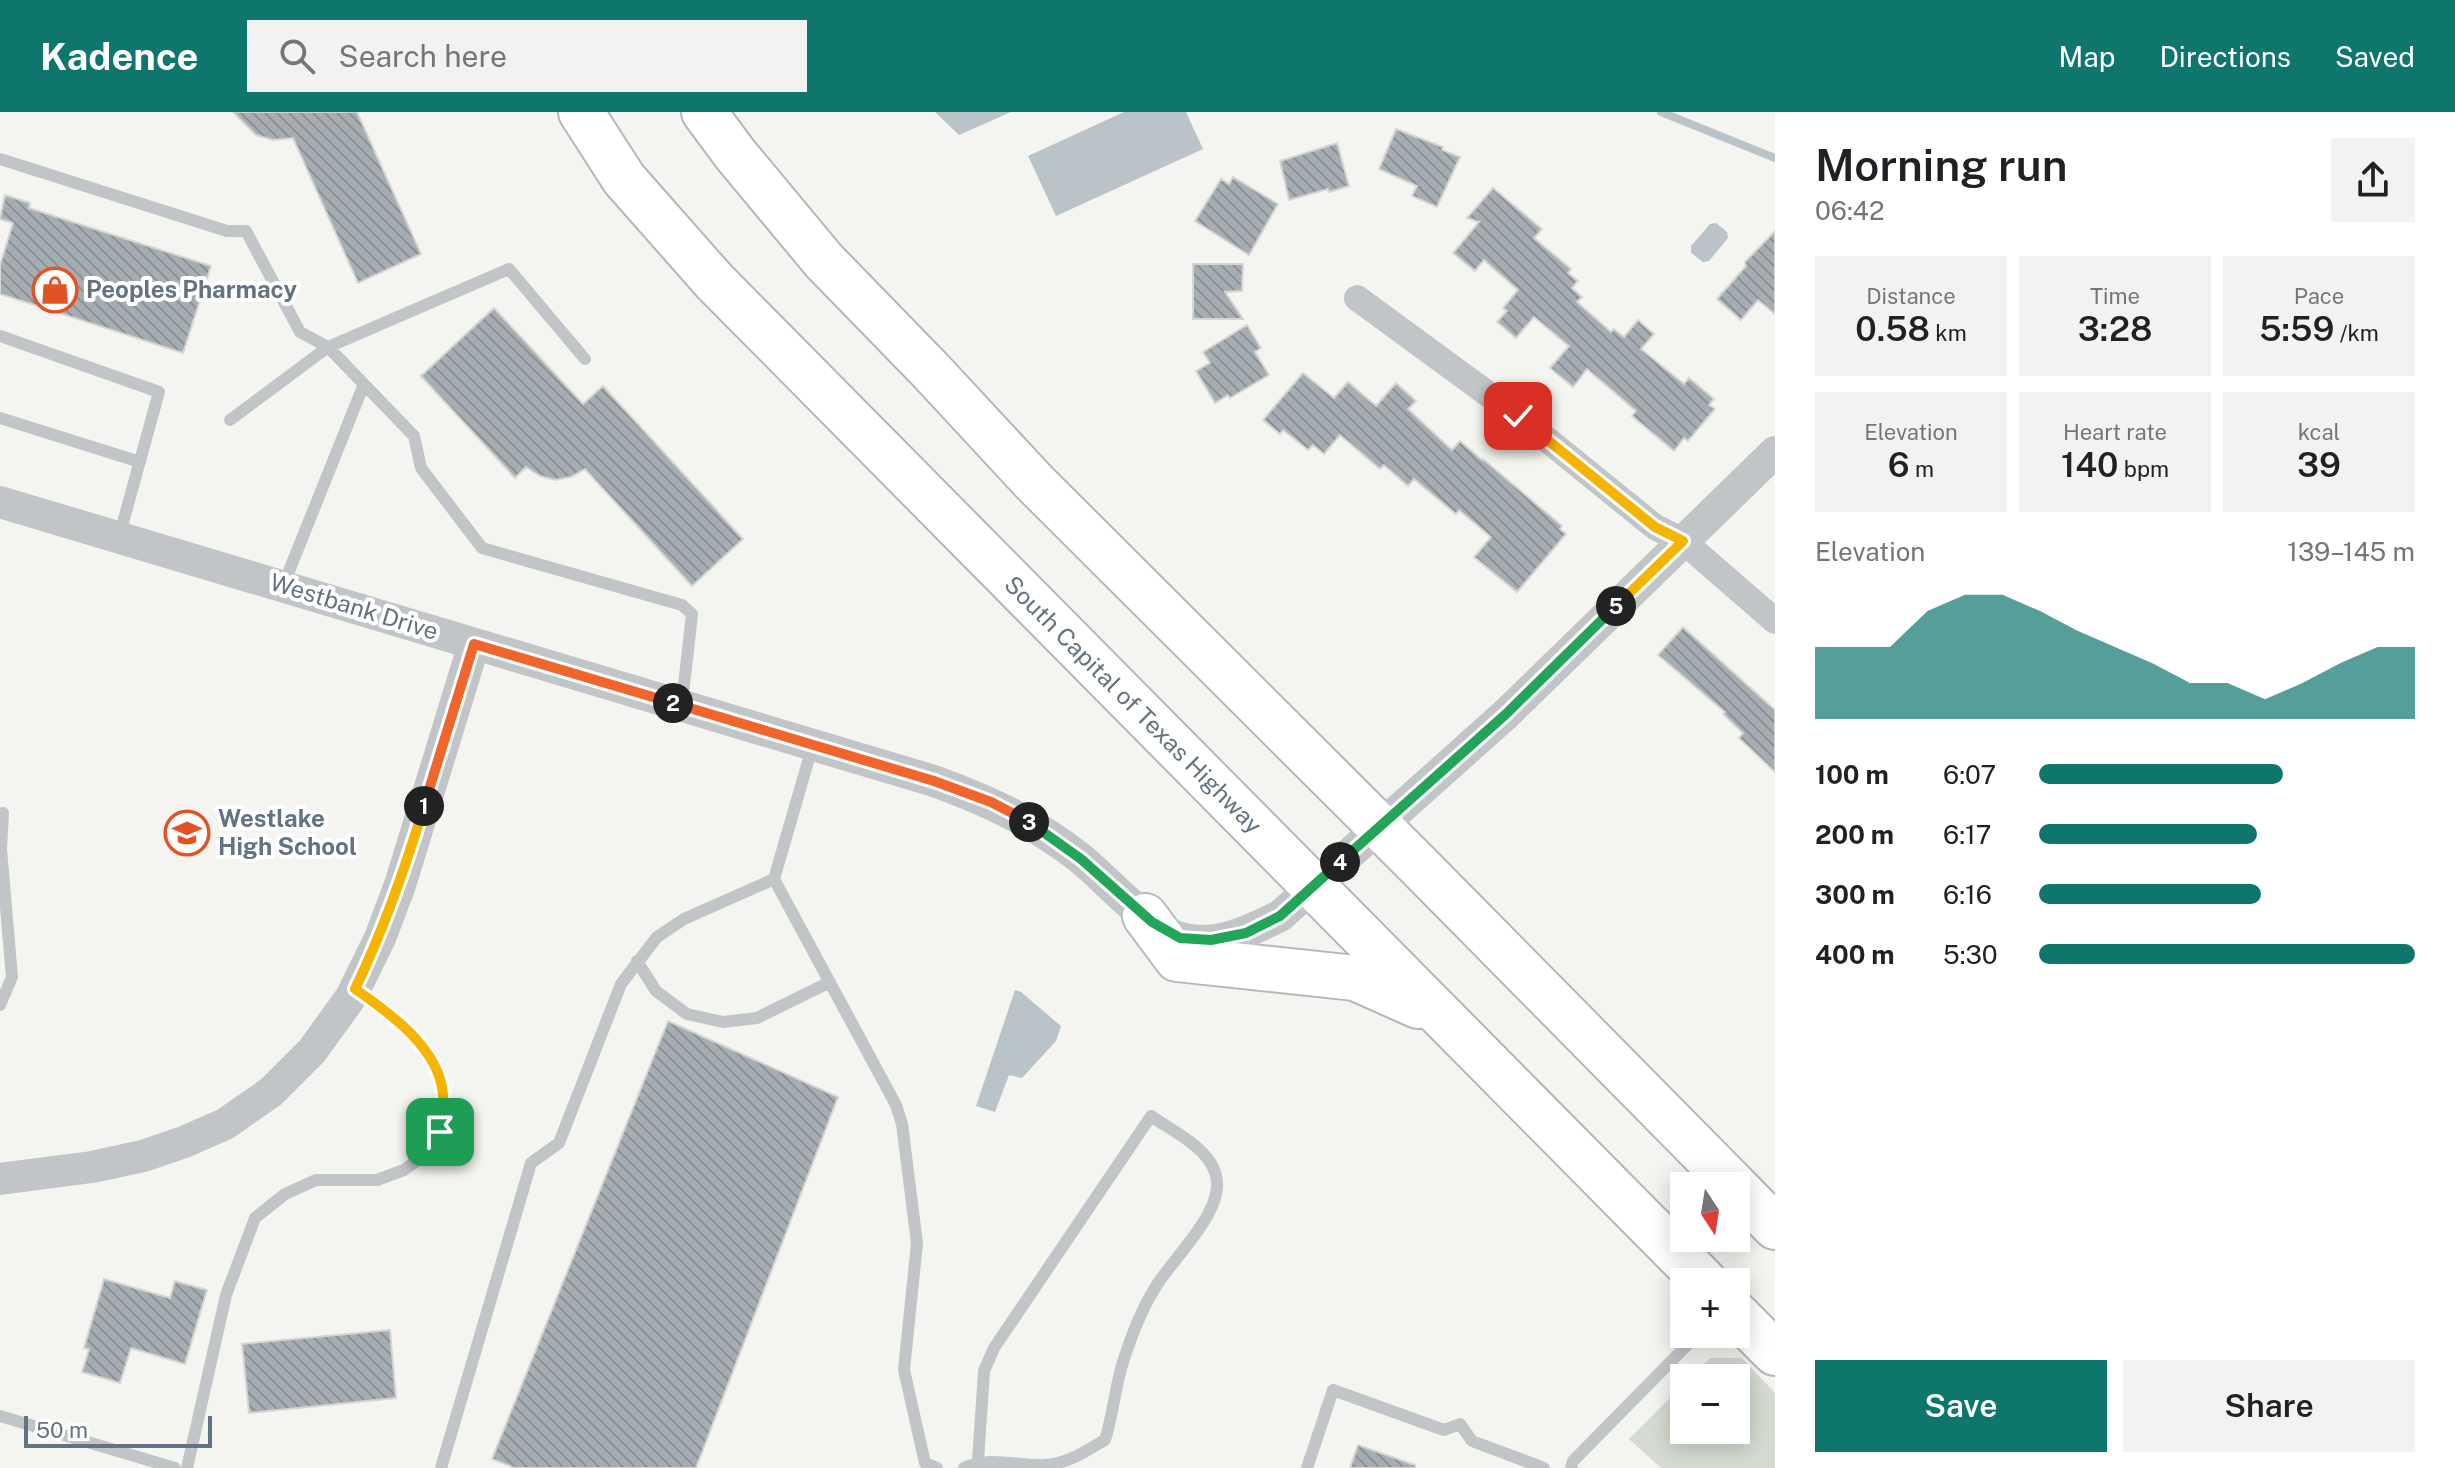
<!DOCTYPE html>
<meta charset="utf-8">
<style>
body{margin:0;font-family:"Public Sans",sans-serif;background:#f2f2f2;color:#202124;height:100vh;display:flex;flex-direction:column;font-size:30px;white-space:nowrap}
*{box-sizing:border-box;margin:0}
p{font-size:26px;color:#757577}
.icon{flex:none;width:44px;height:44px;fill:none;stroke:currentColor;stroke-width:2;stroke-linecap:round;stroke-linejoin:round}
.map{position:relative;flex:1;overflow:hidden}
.side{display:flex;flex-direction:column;background:#fff;width:680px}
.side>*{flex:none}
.needle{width:52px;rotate:168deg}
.buttons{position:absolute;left:1670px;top:1060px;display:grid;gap:16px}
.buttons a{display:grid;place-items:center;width:80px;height:80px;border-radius:0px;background:#fff;box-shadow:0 4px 20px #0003;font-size:40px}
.scale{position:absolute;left:24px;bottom:20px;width:188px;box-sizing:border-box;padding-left:8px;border:4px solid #637381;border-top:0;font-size:22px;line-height:28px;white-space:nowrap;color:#637381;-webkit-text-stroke:6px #fff;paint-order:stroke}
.pin{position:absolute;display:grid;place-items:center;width:68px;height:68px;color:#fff;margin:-34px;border-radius:16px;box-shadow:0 4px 12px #0006}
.km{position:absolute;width:40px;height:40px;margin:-20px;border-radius:50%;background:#222;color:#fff;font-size:22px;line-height:40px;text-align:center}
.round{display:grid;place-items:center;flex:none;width:84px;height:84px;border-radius:0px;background:#f2f2f2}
.headline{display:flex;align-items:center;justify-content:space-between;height:136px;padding:0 40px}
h1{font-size:44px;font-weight:600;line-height:60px}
.stats{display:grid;grid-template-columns:repeat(3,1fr);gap:12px;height:136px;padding:8px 40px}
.stats div{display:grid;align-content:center;border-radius:0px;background:#f2f2f2;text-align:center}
.stats b{font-size:34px;font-weight:600}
.stats small{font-size:22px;font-weight:400}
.stats p{font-size:22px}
.chart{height:224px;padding:16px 40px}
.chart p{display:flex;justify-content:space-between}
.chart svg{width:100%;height:144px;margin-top:8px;fill:#0f766e;opacity:.7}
.action{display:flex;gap:16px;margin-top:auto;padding:16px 40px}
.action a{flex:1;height:92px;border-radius:0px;background:#0f766e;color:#fff;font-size:32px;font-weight:600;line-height:92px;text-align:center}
.action a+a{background:#f2f2f2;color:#202124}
ul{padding:0 40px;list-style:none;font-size:26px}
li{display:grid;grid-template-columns:128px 96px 1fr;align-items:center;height:60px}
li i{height:20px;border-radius:10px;background:#0f766e}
header{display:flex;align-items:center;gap:48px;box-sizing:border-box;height:112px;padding:0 40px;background:#0f766e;color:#fff}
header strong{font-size:38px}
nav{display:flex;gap:44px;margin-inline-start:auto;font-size:28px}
.search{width:560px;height:72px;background:#f2f2f2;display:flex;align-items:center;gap:20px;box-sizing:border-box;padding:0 28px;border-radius:0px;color:#757577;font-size:30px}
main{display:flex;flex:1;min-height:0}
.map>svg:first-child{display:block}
</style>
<header>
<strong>Kadence</strong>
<div class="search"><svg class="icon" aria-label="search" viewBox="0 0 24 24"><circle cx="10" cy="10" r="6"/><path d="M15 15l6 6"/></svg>Search here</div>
<nav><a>Map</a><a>Directions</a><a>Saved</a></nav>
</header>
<main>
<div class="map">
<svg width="1775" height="1356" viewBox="0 0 1775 1356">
<defs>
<pattern id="building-back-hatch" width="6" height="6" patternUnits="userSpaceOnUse" patternTransform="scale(2)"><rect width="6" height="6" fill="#a6aeb3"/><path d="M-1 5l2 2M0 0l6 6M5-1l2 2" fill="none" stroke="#8b9297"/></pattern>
</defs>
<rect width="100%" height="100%" fill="#f4f4f0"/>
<path fill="#d5dbd1" d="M 1710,1246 L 1742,1246 L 1775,1281 L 1775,1356 L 1661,1356 L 1629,1327 L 1684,1272 L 1684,1318 L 1736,1318 L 1736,1266 L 1690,1266 Z"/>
<path fill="#b9c3c8" d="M 935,0 L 1011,0 L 959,23 Z
M 1124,0 L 1186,0 L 1203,37 L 1056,104 L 1028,44 Z
M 1716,111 L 1727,120 L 1728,126 L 1709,149 L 1703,150 L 1691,141 L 1691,134 L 1710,112 Z
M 1015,878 L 1021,880 L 1061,914 L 1056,929 L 1022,966 L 1009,963 L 995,1000 L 976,994 Z"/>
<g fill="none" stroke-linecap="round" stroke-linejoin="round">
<path stroke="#b9c3c8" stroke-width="8" d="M 1661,0 L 1775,46"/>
</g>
<path fill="url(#building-back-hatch)" stroke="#d5d5d3" stroke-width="2" d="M 233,0 L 357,0 L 421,142 L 358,171 L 293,26 L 273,28 L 256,23 Z
M 1396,17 L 1443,35 L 1442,38 L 1460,45 L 1437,95 L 1412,84 L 1417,74 L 1379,57 Z
M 1337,31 L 1349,74 L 1329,80 L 1328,77 L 1289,88 L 1280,49 Z
M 1233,65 L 1278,92 L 1249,143 L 1195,109 L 1221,67 L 1229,72 Z
M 1493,76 L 1542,117 L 1534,126 L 1571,157 L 1568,161 L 1578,169 L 1572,176 L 1582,185 L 1577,190 L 1611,220 L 1614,217 L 1624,225 L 1638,208 L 1654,222 L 1641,237 L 1684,272 L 1689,266 L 1714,287 L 1709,293 L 1715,297 L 1688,329 L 1684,326 L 1674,339 L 1632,304 L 1636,299 L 1587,257 L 1573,275 L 1550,256 L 1569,234 L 1534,205 L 1516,226 L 1497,210 L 1507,199 L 1503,196 L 1518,178 L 1484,148 L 1475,159 L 1453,141 L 1479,110 L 1467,106 Z
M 5,83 L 30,91 L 29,96 L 211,154 L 183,241 L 0,182 L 0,153 L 13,111 L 0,107 Z
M 1775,119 L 1775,202 L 1758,188 L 1741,208 L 1717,187 L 1746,154 L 1745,150 Z
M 1193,152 L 1243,152 L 1242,179 L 1225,180 L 1243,207 L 1193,207 Z
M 494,196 L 583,292 L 603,274 L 743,427 L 692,474 L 585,357 L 571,365 L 555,368 L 540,364 L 526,355 L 515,366 L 421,264 Z
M 1247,213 L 1261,236 L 1255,240 L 1269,263 L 1230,286 L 1228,283 L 1215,291 L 1196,259 L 1210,251 L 1203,240 Z
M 1303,261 L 1334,286 L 1348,270 L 1376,294 L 1396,271 L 1416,289 L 1408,297 L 1452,338 L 1460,329 L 1482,348 L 1483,347 L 1562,414 L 1560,417 L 1566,422 L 1517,480 L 1474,445 L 1491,425 L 1459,398 L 1456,402 L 1414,367 L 1408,374 L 1384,353 L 1380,357 L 1340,323 L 1324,342 L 1313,333 L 1308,338 L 1283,318 L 1280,322 L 1263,308 Z
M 1683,515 L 1775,598 L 1775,660 L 1739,626 L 1743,621 L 1723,602 L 1725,600 L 1658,543 Z
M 668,909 L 838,985 L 696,1356 L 515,1356 L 492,1347 Z
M 104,1167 L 170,1186 L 175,1169 L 207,1178 L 185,1252 L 131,1236 L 120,1271 L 82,1260 L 89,1237 L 84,1236 Z
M 390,1218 L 396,1286 L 249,1301 L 242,1232 Z
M 1358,1333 L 1415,1353 L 1415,1356 L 1350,1356 Z"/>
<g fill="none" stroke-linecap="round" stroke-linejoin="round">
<g stroke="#b4b7ba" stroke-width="48">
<path id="trunk" d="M 581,0 L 624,67 L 714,169 L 1705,1170
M 704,0 L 735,42 L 824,149 L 932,260 L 1034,370 L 1419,754 L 1735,1074
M 1145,804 L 1177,847 L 1355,866 L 1418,894
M 1736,1075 L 1775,1115
M 1736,1202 L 1775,1241"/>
</g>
<path stroke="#c1c5c8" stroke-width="12" d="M 0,47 L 227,119 L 246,119 L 300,220 L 328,235 L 414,324 L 421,356 L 482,436 L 682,493 L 692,502 L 682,591
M 0,224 L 159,280 L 119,425
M 0,306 L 140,350
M 230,308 L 328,235 L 509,157 L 585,247
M 283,474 L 364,272
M 774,767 L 896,993 L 902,1012 L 917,1131 L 904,1258 L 925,1351 L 937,1356
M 637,849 L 656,879 L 687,902 L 723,910 L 757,906 L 830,870
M 0,893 L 12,865 L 1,737 L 3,701
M 0,1304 L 175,1356
M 187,1356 L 226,1183 L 255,1106 L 285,1082 L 316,1068 L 377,1068 L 404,1058 L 422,1045 L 440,1020 L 443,982 L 430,942 L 388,899 L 358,879
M 441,1356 L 531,1051 L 559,1031 L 621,872 L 657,825 L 684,807 L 774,767 L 812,636
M 964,1356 C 990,1343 1019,1355 1046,1353 C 1070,1351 1085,1339 1105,1328 C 1113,1303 1115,1275 1123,1250 C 1131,1225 1141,1198 1155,1176 C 1172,1146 1229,1097 1215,1060 C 1206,1034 1172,1019 1151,1004 L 994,1236 L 984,1259 L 978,1349
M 1307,1356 L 1333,1278 L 1444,1318 L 1460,1312 L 1472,1329 L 1544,1356
M 1571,1356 L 1573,1349 L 1698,1222"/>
<path stroke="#c1c5c8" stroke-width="26" d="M 1357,186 L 1518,304 L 1655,415 L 1683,429 L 1775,509"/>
<path stroke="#c1c5c8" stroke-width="32" d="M 0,390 L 934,669 C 989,689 1034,710 1080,746 C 1106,767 1151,818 1180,826 C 1215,836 1250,819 1280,804 L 1506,602 L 1775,340
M 0,1067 L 92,1055 L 143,1044 L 184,1030 L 225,1012 L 271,980 L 312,939 L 351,885 L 380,826 L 400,773 L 474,532"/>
<use href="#trunk" stroke="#fff" stroke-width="44"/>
</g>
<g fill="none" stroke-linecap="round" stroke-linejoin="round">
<g stroke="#fff" stroke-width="16">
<path id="split-1" d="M 424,694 C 405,757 384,817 355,877 C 390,901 440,937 443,983 C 444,995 441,1009 440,1020"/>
</g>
<g stroke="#fff" stroke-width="16">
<path id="split-2" d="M 424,694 L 474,532 L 673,591"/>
</g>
<g stroke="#fff" stroke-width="16">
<path id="split-3" d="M 673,591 L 934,669 L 991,690 L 1029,710"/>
</g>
<g stroke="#fff" stroke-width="16">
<path id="split-4" d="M 1029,710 L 1081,747 L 1152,810 L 1180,826 L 1211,828 L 1246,821 L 1280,804 L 1340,750"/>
</g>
<g stroke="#fff" stroke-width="16">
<path id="split-5" d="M 1340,750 L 1506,602 L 1616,494"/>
</g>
<g stroke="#fff" stroke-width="16">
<path id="split-6" d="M 1518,304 L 1655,415 L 1683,429 L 1616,494"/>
</g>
<use href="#split-1" stroke="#f5b400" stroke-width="10"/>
<use href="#split-2" stroke="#f0652b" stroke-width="10"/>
<use href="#split-3" stroke="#f0652b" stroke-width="10"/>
<use href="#split-4" stroke="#22a559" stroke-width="10"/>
<use href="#split-5" stroke="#22a559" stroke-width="10"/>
<use href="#split-6" stroke="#f5b400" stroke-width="10"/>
</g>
<defs>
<g id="shop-ring" transform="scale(2.3)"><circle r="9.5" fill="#fff" stroke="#e35222" stroke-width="1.5"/><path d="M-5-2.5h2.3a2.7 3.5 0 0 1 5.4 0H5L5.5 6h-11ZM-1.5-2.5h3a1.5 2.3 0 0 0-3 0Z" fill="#e35222"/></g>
<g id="school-ring" transform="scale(2.3)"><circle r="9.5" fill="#fff" stroke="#e35222" stroke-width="1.5"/><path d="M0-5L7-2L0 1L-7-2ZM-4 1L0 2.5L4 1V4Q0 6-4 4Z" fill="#e35222"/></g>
</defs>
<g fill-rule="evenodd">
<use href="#shop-ring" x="55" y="178"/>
<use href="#school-ring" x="187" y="721"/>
</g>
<g text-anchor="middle" stroke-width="8" stroke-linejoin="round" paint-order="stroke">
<g font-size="24" font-weight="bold" fill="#637381" stroke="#fff" text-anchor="start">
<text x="86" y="186">Peoples Pharmacy</text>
<text x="218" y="715">Westlake<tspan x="218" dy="28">High School</tspan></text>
</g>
<g font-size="24" fill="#637381" stroke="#fff">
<text transform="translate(354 495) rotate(17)" y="8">Westbank Drive</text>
<text transform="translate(1133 593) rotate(45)" y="8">South Capital of Texas Highway</text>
</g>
</g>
</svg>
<div class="buttons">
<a><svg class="needle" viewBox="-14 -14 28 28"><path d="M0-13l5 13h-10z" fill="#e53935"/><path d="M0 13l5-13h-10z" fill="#757577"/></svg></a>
<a>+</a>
<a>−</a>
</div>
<div class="scale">50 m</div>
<div class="pin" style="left:440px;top:1020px;background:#1e9e55"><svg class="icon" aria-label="arrive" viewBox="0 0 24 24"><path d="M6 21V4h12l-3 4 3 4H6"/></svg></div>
<div class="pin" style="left:1518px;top:304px;background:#d93025"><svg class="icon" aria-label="check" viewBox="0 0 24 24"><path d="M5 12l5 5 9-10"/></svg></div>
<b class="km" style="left:424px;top:694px">1</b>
<b class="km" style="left:673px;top:591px">2</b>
<b class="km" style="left:1029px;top:710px">3</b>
<b class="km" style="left:1340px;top:750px">4</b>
<b class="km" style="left:1616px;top:494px">5</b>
</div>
<section class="side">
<div class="headline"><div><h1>Morning run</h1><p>06:42</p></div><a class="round"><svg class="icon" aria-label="share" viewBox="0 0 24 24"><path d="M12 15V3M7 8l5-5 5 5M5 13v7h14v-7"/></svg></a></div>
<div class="stats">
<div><p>Distance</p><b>0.58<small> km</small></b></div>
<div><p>Time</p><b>3:28</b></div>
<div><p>Pace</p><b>5:59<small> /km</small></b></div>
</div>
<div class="stats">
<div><p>Elevation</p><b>6<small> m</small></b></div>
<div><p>Heart rate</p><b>140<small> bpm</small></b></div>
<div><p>kcal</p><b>39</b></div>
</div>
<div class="chart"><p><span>Elevation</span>139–145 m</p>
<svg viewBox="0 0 160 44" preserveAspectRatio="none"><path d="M0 44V22L10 22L20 22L30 11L40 6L50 6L60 11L70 17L80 22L90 27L100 33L110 33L120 38L130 33L140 27L150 22L160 22V44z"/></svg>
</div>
<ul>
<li><b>100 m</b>6:07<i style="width:65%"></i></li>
<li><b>200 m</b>6:17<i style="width:58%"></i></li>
<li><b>300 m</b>6:16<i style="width:59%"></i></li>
<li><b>400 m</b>5:30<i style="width:100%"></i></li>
</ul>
<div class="action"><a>Save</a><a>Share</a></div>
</section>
</main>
